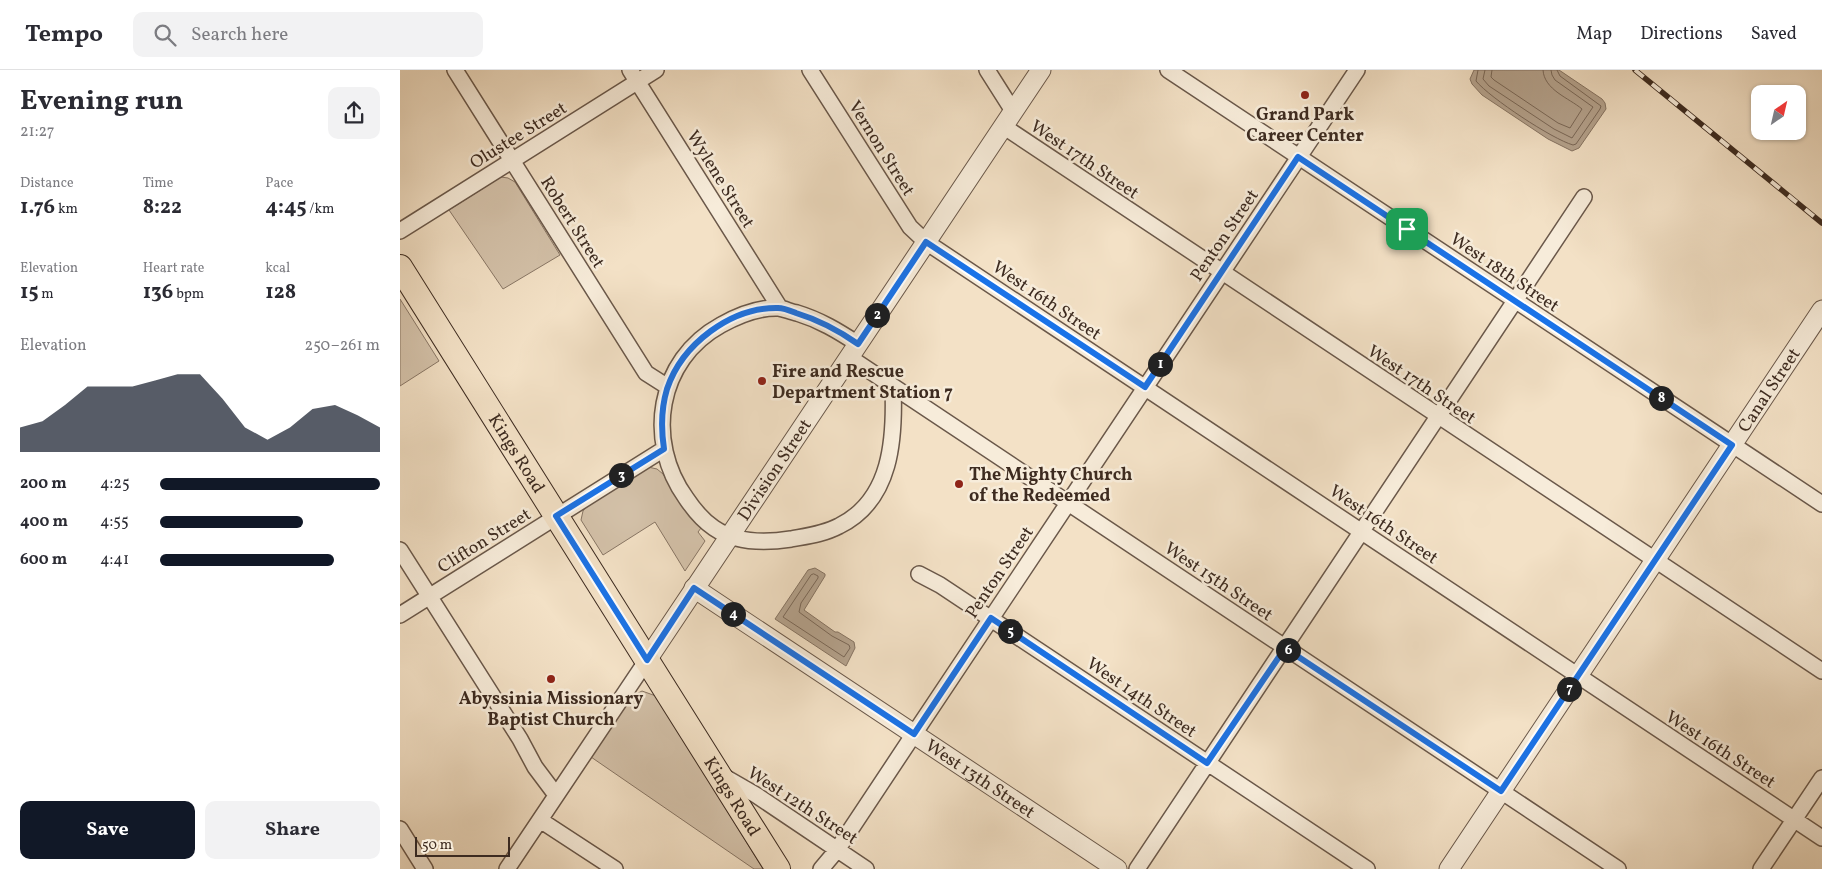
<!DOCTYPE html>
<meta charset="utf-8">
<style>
body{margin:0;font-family:Vollkorn,serif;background:#f2f2f3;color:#2b2b33;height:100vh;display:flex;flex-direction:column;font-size:19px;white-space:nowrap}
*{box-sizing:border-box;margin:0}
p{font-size:16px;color:#7c7c81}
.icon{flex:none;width:28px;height:28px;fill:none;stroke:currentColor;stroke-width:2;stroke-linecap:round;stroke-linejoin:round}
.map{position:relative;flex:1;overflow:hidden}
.panel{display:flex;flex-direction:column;background:#fff;width:400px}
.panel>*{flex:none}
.needle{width:32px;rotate:34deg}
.fabs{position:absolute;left:1351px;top:15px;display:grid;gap:10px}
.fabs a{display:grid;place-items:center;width:55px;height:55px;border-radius:10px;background:#fff;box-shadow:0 1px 4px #0004;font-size:25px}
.scale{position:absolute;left:15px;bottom:12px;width:95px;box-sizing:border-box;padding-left:5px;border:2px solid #3d2b20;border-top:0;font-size:14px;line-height:18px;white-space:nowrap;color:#3d2b20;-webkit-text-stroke:4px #f7ecda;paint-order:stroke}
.pin{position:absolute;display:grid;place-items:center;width:42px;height:42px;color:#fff;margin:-21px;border-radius:10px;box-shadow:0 2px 8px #0006}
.km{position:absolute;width:25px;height:25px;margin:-12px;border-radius:50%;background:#222;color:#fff;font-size:14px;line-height:25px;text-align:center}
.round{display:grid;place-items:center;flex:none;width:52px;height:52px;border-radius:10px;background:#f2f2f3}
.head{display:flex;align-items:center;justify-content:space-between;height:85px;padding:0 20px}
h1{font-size:28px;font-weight:700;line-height:38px}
.metrics{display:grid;grid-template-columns:repeat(3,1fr);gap:8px;height:85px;padding:5px 20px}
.metrics div{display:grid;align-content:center}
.metrics b{font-size:21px;font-weight:700}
.metrics small{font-size:14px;font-weight:400}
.metrics p{font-size:14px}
.chart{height:140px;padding:10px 20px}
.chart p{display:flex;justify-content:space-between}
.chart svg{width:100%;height:90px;margin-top:5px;fill:#111827;opacity:.7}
.button{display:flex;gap:10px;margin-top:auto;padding:10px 20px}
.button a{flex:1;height:58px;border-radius:10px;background:#111827;color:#fff;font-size:20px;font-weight:700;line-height:58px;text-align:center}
.button a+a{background:#f2f2f3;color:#2b2b33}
ul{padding:0 20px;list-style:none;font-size:16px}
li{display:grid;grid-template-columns:80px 60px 1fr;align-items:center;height:38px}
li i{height:12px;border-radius:6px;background:#111827}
header{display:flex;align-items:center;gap:30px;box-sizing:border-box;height:70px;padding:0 25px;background:#fff;border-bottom:1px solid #e1e1e2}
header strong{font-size:24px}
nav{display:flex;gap:28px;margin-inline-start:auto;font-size:18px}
.search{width:350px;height:45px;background:#f2f2f3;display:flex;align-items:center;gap:12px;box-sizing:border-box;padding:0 18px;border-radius:10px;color:#7c7c81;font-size:19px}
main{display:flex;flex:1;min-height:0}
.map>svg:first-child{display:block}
</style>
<header>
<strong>Tempo</strong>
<div class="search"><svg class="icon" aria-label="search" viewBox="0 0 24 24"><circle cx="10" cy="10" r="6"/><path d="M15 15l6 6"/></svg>Search here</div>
<nav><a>Map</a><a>Directions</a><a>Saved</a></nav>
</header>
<main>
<section class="panel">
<div class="head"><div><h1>Evening run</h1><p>21:27</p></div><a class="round"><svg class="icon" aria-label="share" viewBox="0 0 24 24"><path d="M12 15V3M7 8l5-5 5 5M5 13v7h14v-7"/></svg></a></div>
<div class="metrics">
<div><p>Distance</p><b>1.76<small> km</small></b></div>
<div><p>Time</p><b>8:22</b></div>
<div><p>Pace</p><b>4:45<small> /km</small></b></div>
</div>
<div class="metrics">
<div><p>Elevation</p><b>15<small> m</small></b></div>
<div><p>Heart rate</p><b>136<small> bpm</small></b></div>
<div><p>kcal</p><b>128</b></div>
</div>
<div class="chart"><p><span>Elevation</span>250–261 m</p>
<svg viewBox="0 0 160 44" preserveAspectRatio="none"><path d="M0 44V32L10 29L20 21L30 12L40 12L50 12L60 9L70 6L80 6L90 18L100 32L110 38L120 32L130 23L140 21L150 26L160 32V44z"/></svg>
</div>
<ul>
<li><b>200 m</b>4:25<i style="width:100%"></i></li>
<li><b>400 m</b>4:55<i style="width:65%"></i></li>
<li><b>600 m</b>4:41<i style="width:79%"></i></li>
</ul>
<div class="button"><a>Save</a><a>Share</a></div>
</section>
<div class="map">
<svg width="1422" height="799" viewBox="0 0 1422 799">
<rect width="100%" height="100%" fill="#f3e1c6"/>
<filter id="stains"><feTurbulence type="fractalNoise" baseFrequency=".004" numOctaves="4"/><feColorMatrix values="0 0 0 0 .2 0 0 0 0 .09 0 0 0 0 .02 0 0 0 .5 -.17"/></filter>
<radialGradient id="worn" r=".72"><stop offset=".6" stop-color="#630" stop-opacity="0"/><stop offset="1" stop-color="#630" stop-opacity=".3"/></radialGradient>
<path fill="#d4c2aa" stroke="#887665" d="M 101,107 L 108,108 L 115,112 L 160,185 L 103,219 L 49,140 Z
M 0,229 L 39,291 L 0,316 Z
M 248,397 L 257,399 L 263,404 L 281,435 L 301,458 L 298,462 L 305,471 L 285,501 L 255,452 L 203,485 L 181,450 L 183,441 L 188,434 Z
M 242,621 L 256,626 L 363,799 L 354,799 L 191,687 C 203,669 223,629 242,621 Z"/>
<path fill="#b5a38e" stroke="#857362" d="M 1074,0 L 1159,0 L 1202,29 L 1205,33 L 1206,39 L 1179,78 L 1172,81 L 1148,69 L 1082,25 L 1072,14 L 1070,9 Z
M 415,498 L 425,504 L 425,506 L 404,540 L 435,562 L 438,562 L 454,572 L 455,578 L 446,596 L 375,549 L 408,500 Z"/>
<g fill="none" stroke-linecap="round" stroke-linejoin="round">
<path stroke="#796757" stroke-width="1" d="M 1078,0 L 1076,11 C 1090,28 1152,69 1173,75 L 1176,74 L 1200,39 L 1201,36 L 1160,6 L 1157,0
M 1085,0 L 1083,9 L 1089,16 L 1154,59 L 1172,68 L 1193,37 L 1155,10 L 1152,5 L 1151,0
M 1092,0 L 1091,7 L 1094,10 L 1158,53 L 1170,58 L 1182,39 C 1169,28 1144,20 1143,0
M 414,504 L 418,506 L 418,508 L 401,533 L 399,542 L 403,545 L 432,566 L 449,575 L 450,578 L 444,587 L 383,547 L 411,505 Z"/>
<g stroke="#6a584a" stroke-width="18">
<path id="minor" d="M 55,0 L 246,303 L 268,317
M 230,0 L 380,238
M 410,0 L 510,157 L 526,172 L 1422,768
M 587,0 L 613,41
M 768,0 L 1422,434
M 603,56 L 1422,601
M 0,161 L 256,0
M 458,274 C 438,261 420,250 397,243 C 391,242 385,239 379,238 C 358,237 339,245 321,255 C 257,290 245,371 286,428 C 294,440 302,450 314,458 C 336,473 366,473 391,469 C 407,466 424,464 439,456 C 492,430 495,368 493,317
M 449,287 L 1218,799
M 0,480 L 120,669 L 135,697 L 156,725
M 519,504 L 540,515 L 967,799
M 0,545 L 264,379
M 323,706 L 356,725 L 466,799
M 140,750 L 215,799
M 0,759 L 25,799
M 107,799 L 247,590
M 421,799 L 437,780 L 508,673 L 957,0
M 737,799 L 1184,127
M 1361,799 L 1422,708"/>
</g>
<g stroke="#6a584a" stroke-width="21">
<g id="tertiary">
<path id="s1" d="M 294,518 L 717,799"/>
<path id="s2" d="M 247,590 L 641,0"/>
<path id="s3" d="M 1049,799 L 1422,240"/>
</g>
</g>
<g stroke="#3d2b20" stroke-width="26">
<g id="primary">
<path id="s4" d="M 0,197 L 378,799"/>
</g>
</g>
<use href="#minor" stroke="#f7ecda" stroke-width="15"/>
<use href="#tertiary" stroke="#f7ecda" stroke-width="19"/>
<use href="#primary" stroke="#f3e1c6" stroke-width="24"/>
<g stroke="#3d2b20" stroke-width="5.5">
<path id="rail" d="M 1235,0 L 1422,153"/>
</g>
<use href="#rail" stroke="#f7ecda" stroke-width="4" stroke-dasharray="11" stroke-linecap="butt"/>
</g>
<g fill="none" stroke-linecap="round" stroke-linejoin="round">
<g stroke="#fff" stroke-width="10">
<path id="route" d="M 898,87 L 1332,375 L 1101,721 L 885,578 L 807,693 L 591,548 L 514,664 L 294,518 L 247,590 L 156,446 L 264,379 C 261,359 261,339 267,319 C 282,274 331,237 378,238 C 384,238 391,241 396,243 C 419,250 438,260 458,274 L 526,172 L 745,317 Z"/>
</g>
<use href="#route" stroke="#1a73e8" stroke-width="6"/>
</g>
<g fill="#8f2418" stroke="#f7ecda" stroke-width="2">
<circle cx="905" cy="25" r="5"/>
<circle cx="362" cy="311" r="5"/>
<circle cx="559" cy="414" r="5"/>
<circle cx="151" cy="609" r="5"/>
</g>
<g text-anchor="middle" stroke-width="5" stroke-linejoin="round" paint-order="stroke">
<g font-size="18" font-weight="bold" fill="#3d2b20" stroke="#f7ecda">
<text x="905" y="50">Grand Park<tspan x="905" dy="21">Career Center</tspan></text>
<text x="372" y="307" text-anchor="start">Fire and Rescue<tspan x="372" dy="21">Department Station 7</tspan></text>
<text x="569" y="410" text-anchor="start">The Mighty Church<tspan x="569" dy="21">of the Redeemed</tspan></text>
<text x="151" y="634">Abyssinia Missionary<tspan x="151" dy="21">Baptist Church</tspan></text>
</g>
<g font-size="18" fill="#3d2b20" stroke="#f7ecda">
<text transform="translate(118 65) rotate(-32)" y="6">Olustee Street</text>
<text transform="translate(482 78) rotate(58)" y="6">Vernon Street</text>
<text transform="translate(685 89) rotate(34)" y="6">West 17th Street</text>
<text transform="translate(321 109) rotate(58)" y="6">Wylene Street</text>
<text transform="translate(173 152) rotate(58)" y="6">Robert Street</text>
<text transform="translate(824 165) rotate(-56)" y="6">Penton Street</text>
<text transform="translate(1105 202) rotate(34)" y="6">West 18th Street</text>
<text transform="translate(647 230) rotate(34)" y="6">West 16th Street</text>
<text transform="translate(1022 314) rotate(34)" y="6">West 17th Street</text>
<text dy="6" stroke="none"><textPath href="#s3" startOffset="576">Canal Street</textPath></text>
<text dy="6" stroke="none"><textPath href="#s4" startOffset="220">Kings Road</textPath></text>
<text dy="6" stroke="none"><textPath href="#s2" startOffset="229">Division Street</textPath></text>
<text transform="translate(984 454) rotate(34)" y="6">West 16th Street</text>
<text transform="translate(84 470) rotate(-32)" y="6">Clifton Street</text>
<text transform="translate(599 502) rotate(-56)" y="6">Penton Street</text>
<text transform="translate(819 511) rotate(34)" y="6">West 15th Street</text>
<text transform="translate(742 627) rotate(34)" y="6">West 14th Street</text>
<text transform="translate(1321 679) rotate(33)" y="6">West 16th Street</text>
<text dy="6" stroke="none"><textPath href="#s1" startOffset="344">West 13th Street</textPath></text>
<text dy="6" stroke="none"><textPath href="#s4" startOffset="625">Kings Road</textPath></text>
<text transform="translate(403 735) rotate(33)" y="6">West 12th Street</text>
</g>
</g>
<rect width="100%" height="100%" filter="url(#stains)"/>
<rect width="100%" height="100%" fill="url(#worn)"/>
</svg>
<div class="fabs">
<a><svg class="needle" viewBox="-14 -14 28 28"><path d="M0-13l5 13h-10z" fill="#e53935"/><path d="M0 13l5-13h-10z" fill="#7c7c81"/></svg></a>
</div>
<div class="scale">50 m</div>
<div class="pin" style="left:1007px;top:159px;background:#1e9e55"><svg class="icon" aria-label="arrive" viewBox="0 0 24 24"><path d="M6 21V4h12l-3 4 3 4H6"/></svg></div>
<b class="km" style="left:760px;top:294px">1</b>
<b class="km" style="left:477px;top:245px">2</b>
<b class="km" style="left:221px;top:405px">3</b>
<b class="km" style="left:333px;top:544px">4</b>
<b class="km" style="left:610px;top:561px">5</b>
<b class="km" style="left:888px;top:580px">6</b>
<b class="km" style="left:1169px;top:619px">7</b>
<b class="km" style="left:1261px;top:328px">8</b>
</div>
</main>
